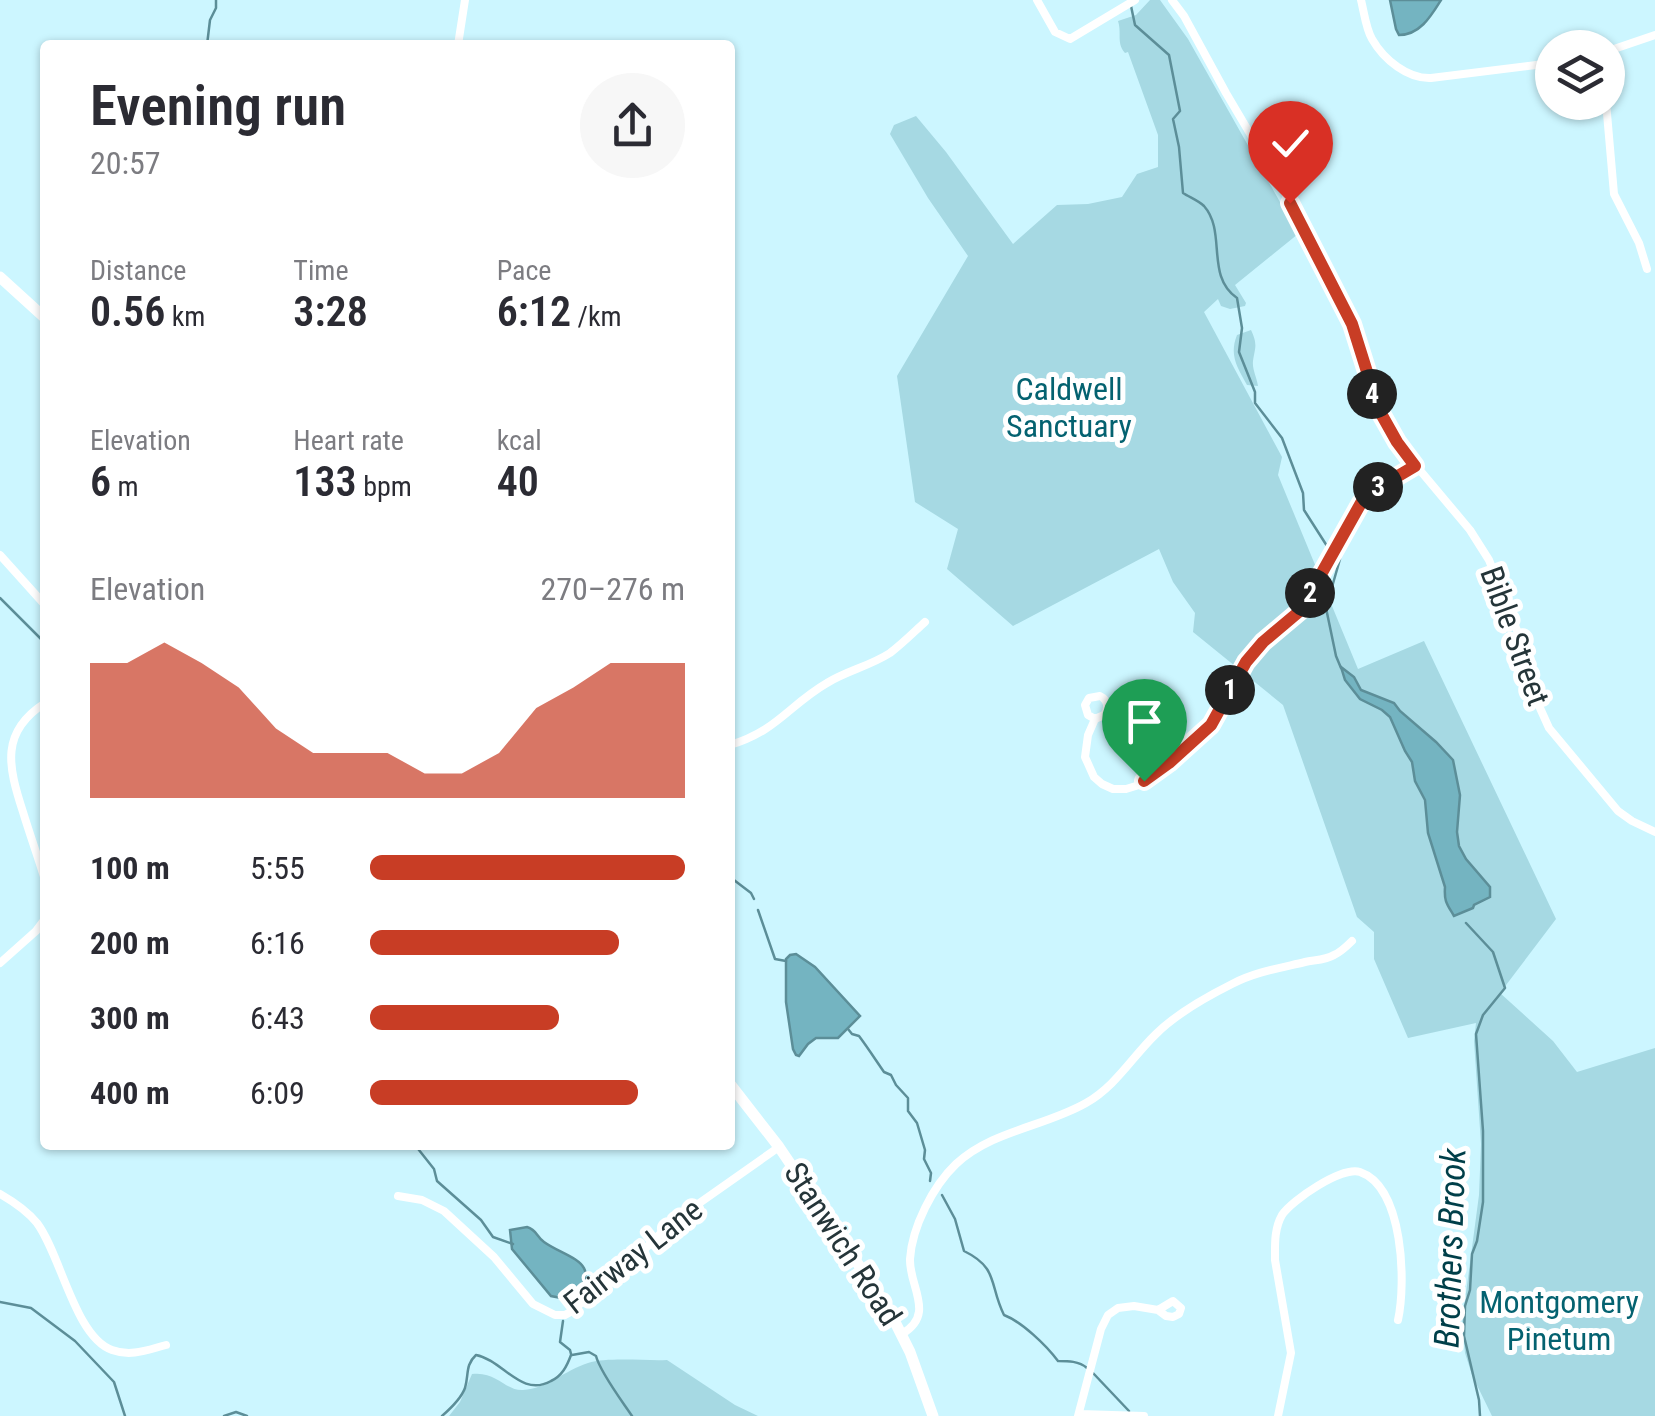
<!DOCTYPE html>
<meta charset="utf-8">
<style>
body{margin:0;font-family:"Roboto Condensed",sans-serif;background:#f7f7f7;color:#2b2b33;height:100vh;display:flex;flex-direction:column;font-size:38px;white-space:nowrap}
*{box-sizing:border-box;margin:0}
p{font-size:32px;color:#7c7c81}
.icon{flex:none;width:55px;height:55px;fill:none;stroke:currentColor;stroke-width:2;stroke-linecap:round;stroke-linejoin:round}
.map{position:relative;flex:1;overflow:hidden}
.panel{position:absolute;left:40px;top:40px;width:695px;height:1110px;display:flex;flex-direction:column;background:#fff;border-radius:10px;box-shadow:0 2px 8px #0004}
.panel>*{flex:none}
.fabs{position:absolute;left:1535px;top:30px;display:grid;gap:20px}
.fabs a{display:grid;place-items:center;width:90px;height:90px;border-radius:50%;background:#fff;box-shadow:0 2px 8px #0004;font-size:50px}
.pin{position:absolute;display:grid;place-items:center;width:85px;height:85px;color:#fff;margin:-102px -42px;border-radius:50% 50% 50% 0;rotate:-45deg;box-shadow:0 0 10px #0007}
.pin .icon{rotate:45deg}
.km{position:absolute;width:50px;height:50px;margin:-25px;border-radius:50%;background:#222;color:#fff;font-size:28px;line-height:50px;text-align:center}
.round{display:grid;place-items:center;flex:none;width:105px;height:105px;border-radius:52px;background:#f7f7f7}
.headline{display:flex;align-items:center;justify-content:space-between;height:170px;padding:0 50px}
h1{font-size:55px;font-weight:600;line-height:75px}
.metrics{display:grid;grid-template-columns:repeat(3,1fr);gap:15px;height:170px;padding:10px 50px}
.metrics div{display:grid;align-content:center}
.metrics b{font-size:42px;font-weight:600}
.metrics small{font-size:28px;font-weight:400}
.metrics p{font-size:28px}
.chart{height:280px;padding:20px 50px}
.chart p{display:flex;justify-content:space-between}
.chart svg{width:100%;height:180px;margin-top:10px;fill:#c83d25;opacity:.7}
ul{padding:0 50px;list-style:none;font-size:32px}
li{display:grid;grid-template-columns:160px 120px 1fr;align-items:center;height:75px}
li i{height:25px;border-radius:12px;background:#c83d25}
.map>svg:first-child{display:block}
</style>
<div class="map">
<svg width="1655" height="1416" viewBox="0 0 1655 1416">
<rect width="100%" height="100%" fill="#ccf6ff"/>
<path fill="#a6d9e3" d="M 1150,0 L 1160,0 L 1188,39 L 1298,234 L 1235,285 L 1246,303 L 1245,306 L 1230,309 L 1221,306 L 1218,299 L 1204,312 L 1282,457 L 1278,475 L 1358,669 L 1424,641 L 1556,919 L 1500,993 L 1553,1041 L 1577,1072 L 1655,1048 L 1655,1416 L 1492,1416 L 1472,1375 L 1465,1353 L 1462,1323 L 1479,1195 L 1481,1144 L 1474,1041 L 1476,1023 L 1408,1038 L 1374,959 L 1374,932 L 1357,917 L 1283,705 L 1193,632 L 1195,613 L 1173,582 L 1159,549 L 1013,626 L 947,569 L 958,529 L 915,502 L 897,376 L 968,256 L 928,198 L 890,134 L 894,125 L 916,116 L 946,152 L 1013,244 L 1057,205 L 1088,204 L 1122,197 L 1137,174 L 1158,167 L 1158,135 L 1128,52 L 1125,53 C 1116,43 1122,33 1118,21 L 1136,15 Z
M 1251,330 C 1258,345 1255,347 1253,361 C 1252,369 1257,378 1258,386 L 1247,385 C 1237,367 1229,355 1237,335 Z
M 667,1360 L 735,1405 L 758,1416 L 449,1416 L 460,1402 L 472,1374 C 497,1371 505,1391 523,1390 C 547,1389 565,1370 588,1363 C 607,1357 646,1361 667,1360 Z"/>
<path fill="#74b4c1" stroke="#5c8e98" stroke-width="2.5" d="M 1390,0 L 1441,0 C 1431,16 1420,35 1399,35 L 1396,29 Z
M 1341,667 L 1354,677 L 1361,690 L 1394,703 L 1400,711 L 1436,742 L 1453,760 L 1460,795 L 1457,832 L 1459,846 L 1466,859 L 1490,887 L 1490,897 L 1474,905 L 1473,908 L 1454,916 C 1447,904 1444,902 1445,887 L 1428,833 L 1425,800 L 1415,781 L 1412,762 L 1405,751 L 1390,717 L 1382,710 L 1360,699 L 1345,680 Z
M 796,954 L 815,967 L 860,1016 L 838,1038 L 816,1038 L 808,1044 L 799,1056 L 796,1055 L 793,1049 L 786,1002 L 786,959 L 790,955 Z
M 527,1227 C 537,1230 536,1236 544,1242 C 566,1258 606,1262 573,1297 L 561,1298 L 551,1296 L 512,1249 L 510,1230 Z"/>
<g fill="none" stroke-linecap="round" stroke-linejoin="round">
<path stroke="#5c8e98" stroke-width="2.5" d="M 1131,6 L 1135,25 L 1169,55 L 1180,111 L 1173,119 L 1179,147 L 1183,193 C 1189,197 1199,201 1204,206 C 1227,232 1205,276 1237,298 L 1242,328 L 1239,352 L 1255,392 L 1255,403 L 1282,438 L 1303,493 L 1304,510 L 1327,546 L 1340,559 L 1326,608 L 1336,656 L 1341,668
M 207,45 L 210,20 L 216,8 L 216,0
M 0,598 L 45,643
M 730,877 L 751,893 L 754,899
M 758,910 L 775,959 L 786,961
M 1466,923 L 1493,952 L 1505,988 L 1483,1015 L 1476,1034 L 1483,1131 L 1483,1202 L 1477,1241 L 1472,1254 L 1470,1290 L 1465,1306 L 1464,1336 L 1479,1400 L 1480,1416
M 848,1029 L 852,1034 L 859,1036 C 868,1048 875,1059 884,1072 L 891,1075 L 896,1085 L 908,1098 L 908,1111 L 917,1123 L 925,1150 L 924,1159 L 931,1173 L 930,1181
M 415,1145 L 434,1169 L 437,1181 L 481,1220 L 493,1237 L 513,1244
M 942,1195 L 955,1219 L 964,1251 C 999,1268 989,1285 1004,1315 C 1022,1322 1046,1345 1058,1361 C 1068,1361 1079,1361 1087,1368
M 0,1302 L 31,1308 L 75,1341 L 114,1382 L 125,1416
M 563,1321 L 560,1342 L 570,1350 L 571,1354
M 572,1355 L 589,1352 L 596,1356 C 600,1372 622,1401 632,1416
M 1093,1373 L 1129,1411
M 224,1416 L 236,1412 L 247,1416
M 442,1416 C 450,1409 461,1399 465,1388 C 469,1375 465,1365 476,1355 C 503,1360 521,1398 551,1381 C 562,1376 567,1366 571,1355"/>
<path stroke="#fff" stroke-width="8" d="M 1037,0 L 1055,32 L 1070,39 L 1135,0
M 1172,0 L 1184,16 L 1226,93 L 1291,203 L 1344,307 L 1360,348 L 1374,400 L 1386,424 L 1403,450 L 1470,530 L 1489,560 L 1518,633 L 1540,708 L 1549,728 L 1618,811 L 1632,821 L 1655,832
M 1361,0 C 1364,12 1366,29 1372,39 C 1384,60 1408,79 1431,78 L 1552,63
M 458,45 L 465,0
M 1608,51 L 1655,35
M 1606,102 L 1614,194 L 1639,243 L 1647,269
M 0,555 L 45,605
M 45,703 C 0,732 8,766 23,812 C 30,835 38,857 45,880
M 1095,719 L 1088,715 L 1085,705 L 1089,698 L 1100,696 C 1108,700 1109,708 1104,715 L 1095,719 L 1088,735 L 1085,757 L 1094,777 L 1102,784 L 1113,789 L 1126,789 L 1139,785 L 1169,763 L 1211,725 L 1246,662 L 1263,642 L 1301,610 L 1361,503 L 1371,492 L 1415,465
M 730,745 C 777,731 789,705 827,683 C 846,671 870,666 890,653 C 902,644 914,632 925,622
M 0,963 L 36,931 L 45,919
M 0,1194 C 14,1202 27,1211 37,1223 C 61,1255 75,1337 112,1350 C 131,1357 147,1350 166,1345
M 398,1196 L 422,1200 L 444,1211 L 494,1257 L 533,1304 L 555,1315 L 565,1315 L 574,1310 L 591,1293 L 643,1251 L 671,1223 L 779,1147
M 902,1334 C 936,1314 909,1287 910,1259 C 912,1227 933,1186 956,1164 C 993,1130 1044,1127 1086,1103 C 1116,1086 1132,1057 1156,1034 C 1177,1013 1206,997 1232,984 C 1255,972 1280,968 1305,962 C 1314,960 1326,960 1334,955 C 1341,952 1347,946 1352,941
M 1080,1414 L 1144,1416
M 1078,1416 L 1101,1329 L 1108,1315 L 1118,1308 L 1134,1306 L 1158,1310 L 1166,1316 L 1173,1317 L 1179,1314 L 1181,1308 L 1173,1301 L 1158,1310
M 1278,1416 L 1291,1353 L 1275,1260 C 1275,1245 1274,1229 1282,1215 C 1292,1200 1342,1166 1360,1172 C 1404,1187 1406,1284 1398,1320"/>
<path stroke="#fff" stroke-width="11" d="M 0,277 L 45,318
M 730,1084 L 779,1147 L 889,1310 L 910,1352 L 933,1416"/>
</g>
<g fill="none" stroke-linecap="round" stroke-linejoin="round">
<g stroke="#fff" stroke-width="20">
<path id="route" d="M 1144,781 L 1169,763 L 1211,725 L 1246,662 L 1263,642 L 1301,610 L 1361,503 L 1371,492 L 1415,466 L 1397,442 L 1379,410 L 1352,324 L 1290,203"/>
</g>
<use href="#route" stroke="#c83d25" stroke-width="12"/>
</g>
<g text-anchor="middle" stroke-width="10" stroke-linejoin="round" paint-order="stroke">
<g font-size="32" fill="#046270" stroke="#fff">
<text x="1069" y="400">Caldwell<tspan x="1069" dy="37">Sanctuary</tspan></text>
<text x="1559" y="1313">Montgomery<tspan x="1559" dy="37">Pinetum</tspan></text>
</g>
<g font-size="32" fill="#253539" stroke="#fff">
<text transform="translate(1515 636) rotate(70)" y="11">Bible Street</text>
<text transform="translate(843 1244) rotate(57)" y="11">Stanwich Road</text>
<text transform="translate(633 1256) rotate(-38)" y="11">Fairway Lane</text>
</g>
<g font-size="35" font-style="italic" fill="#003f49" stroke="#fff">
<text transform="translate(1450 1248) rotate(-88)" y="12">Brothers Brook</text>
</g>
</g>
</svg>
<div class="fabs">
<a><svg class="icon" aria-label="layers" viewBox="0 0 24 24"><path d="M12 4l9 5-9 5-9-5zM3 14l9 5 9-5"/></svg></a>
</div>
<div class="pin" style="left:1144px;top:781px;background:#1e9e55"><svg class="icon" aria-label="arrive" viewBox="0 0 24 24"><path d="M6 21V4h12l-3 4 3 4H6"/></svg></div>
<div class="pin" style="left:1290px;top:203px;background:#d93025"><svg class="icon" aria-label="check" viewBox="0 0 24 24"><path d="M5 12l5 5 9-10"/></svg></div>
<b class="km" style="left:1230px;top:690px">1</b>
<b class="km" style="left:1310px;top:593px">2</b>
<b class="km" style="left:1378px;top:487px">3</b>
<b class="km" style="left:1372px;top:394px">4</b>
<section class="panel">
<div class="headline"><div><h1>Evening run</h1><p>20:57</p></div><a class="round"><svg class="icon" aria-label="share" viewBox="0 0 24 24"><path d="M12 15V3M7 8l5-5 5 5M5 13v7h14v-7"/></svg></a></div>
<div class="metrics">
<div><p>Distance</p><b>0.56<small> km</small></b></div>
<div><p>Time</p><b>3:28</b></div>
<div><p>Pace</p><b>6:12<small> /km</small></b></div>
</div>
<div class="metrics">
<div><p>Elevation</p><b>6<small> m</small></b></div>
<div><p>Heart rate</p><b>133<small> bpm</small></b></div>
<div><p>kcal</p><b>40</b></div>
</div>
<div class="chart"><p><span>Elevation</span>270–276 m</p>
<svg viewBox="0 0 160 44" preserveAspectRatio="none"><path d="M0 44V11L10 11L20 6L30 11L40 17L50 27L60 33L70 33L80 33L90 38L100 38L110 33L120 22L130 17L140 11L150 11L160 11V44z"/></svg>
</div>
<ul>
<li><b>100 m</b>5:55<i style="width:100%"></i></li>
<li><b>200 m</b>6:16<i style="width:79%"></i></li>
<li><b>300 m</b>6:43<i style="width:60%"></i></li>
<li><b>400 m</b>6:09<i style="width:85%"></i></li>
</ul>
</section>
</div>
